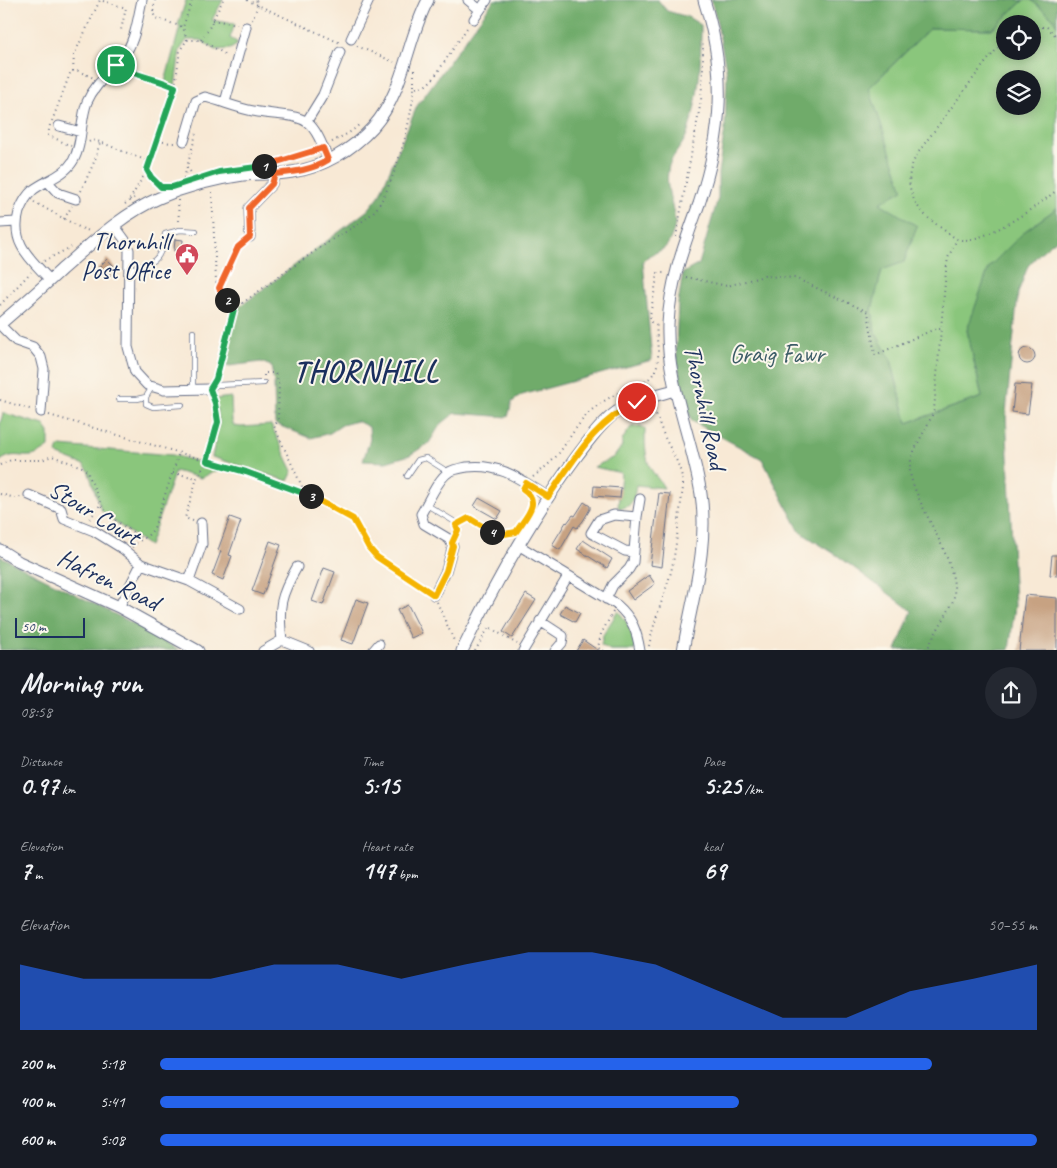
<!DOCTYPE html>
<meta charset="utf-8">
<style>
body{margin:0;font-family:Caveat,sans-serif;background:#242831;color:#f1f3f6;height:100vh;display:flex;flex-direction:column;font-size:19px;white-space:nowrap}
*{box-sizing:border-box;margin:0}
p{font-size:16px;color:#9ea1a6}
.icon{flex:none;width:28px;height:28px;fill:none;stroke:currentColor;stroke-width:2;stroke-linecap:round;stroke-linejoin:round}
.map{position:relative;height:650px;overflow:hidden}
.panel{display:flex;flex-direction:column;background:#171b24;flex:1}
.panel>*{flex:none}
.controls{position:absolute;left:996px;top:15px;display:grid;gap:10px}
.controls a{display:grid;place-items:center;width:45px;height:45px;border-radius:50%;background:#171b24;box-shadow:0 2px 12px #0003;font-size:25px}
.scale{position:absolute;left:15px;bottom:12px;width:70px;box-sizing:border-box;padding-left:5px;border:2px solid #1b2f5e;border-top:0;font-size:14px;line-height:18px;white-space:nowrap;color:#1b2f5e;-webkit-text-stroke:4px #fbf7ec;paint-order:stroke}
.pin{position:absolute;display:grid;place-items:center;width:42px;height:42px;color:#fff;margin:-21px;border:2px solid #fff;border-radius:50%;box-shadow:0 1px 5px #0007}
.km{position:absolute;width:25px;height:25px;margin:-12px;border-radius:50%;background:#222;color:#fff;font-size:14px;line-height:25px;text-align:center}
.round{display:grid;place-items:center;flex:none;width:52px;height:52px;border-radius:26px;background:#242831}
.head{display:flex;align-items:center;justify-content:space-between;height:85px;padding:0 20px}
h1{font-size:28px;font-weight:800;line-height:38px}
.metrics{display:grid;grid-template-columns:repeat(3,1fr);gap:8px;height:85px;padding:5px 20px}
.metrics div{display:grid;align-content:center}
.metrics b{font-size:25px;font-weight:800}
.metrics small{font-size:14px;font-weight:400}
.metrics p{font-size:14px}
.chart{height:140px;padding:10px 20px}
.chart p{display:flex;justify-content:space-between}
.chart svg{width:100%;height:90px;margin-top:5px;fill:#2563eb;opacity:.7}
ul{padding:0 20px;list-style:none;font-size:16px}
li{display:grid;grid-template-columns:80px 60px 1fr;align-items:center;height:38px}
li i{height:12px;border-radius:6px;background:#2563eb}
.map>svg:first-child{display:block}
</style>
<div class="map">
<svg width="1057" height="651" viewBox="0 0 1057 651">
<rect width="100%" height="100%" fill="#fbf7ec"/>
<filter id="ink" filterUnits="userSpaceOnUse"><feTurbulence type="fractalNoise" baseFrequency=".02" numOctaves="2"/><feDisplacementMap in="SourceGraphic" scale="10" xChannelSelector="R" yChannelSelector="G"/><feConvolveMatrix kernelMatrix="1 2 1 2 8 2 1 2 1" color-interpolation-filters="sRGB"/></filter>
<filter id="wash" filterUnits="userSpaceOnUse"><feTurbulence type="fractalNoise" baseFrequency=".0096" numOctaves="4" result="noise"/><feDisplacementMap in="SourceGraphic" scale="20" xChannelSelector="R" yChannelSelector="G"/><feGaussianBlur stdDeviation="1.12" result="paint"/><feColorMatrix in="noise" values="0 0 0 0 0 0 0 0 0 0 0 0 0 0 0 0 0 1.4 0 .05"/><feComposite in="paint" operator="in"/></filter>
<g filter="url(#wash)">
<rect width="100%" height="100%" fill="#f8e9d5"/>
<path fill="#8ac67b" stroke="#527a6c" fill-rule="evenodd" d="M 186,0 L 223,0 L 212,20 L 235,24 L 230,38 L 237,42 L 237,45 L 230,49 L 215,50 L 201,40 L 187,40 L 180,50 L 175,87 L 165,82 L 180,26 L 178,25 Z
M 1024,0 L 1031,0 L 1053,18 L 1057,26 L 1057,208 L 1025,231 L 967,330 L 982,397 L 907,423 L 891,360 L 875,332 L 872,309 L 882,270 L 880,203 L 869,88 L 930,28 L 992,29 ZM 1005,24 L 1032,24 L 1032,51 L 1005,51 ZM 1005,79 L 1032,79 L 1032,106 L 1005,106 Z
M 231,397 L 232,421 L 234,426 L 241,427 L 271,425 L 293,471 L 288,481 L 212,457 L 219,422 L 215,399 Z
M 3,413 L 44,425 L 49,432 L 49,447 C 43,451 38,455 31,456 C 17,457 13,452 0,461 L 0,424 Z
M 641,426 L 645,429 C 645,441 645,454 649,465 C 652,473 660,480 664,488 L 636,485 C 634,498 634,508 618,508 L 621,473 L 594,467 L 614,457 L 622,446 L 622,440 L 631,427 Z
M 60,446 L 173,455 L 222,468 L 201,478 L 175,471 L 149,546 L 109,518 L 101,510 L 88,470 L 84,465 L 56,454 Z
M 618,611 C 628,622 635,635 635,650 L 610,650 L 601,645 L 603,635 Z"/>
<path fill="#6fab6b" stroke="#456d64" d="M 494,0 L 658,0 L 667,11 L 688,17 L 701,25 C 701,64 700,97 687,134 C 683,147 669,157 668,171 C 665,189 674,206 675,223 C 675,229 671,237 669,242 C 664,253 652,251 643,261 L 652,360 L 522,395 L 512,402 L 508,417 L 455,413 L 440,425 L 429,443 L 410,455 L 386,462 L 363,461 L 370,439 L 369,427 L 357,421 L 342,425 L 330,433 L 311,438 L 275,424 L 274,383 L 271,366 L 261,362 L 221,367 L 238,308 L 368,210 L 379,196 L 417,106 Z
M 711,0 L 1024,0 L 992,29 L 930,28 L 869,88 L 903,190 L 880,203 L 917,226 L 904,262 L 882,270 L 872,309 L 875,332 L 891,360 L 907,423 L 982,397 L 967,330 L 989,267 L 1025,231 L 1057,208 L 1057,239 L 1040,253 L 1028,266 L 1018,293 L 1006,413 L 1015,606 L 1009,650 L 896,650 L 912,611 L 838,556 L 800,532 L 762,459 L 692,421 L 683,399 L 676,350 L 678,303 L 683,273 L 699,264 L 718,198 L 718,173 L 725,129 L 727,73 L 716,18 Z
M 1031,0 L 1057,0 L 1057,26 L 1053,18 Z
M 0,556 L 138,626 L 179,650 L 0,650 Z"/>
<g id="blocks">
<path fill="#c7a282" d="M 175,239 L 183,240 L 182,251 L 174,251 Z
M 107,259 L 115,267 L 116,271 L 106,279 L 97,269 Z
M1019 356a8 8 0 1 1 16 0a8 8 0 1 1-16 0Z
M 1015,384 L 1032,385 L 1028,414 L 1012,412 Z
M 594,486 L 621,488 L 620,498 L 593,496 Z
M 659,493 L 670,494 L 662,567 L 650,565 Z
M 479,498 L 502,511 L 497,519 L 474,506 Z
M 584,502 L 590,506 L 590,509 L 583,521 L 577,528 L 574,526 L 560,550 L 552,545 L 566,522 L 567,523 L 573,515 L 575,516 Z
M 230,517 L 241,521 L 229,555 L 232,556 L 223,580 L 212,575 L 221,551 L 218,550 Z
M 583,540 L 612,559 L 607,568 L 577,549 Z
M 270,541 L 281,545 L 263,595 L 252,591 Z
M 1052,555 L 1057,555 L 1057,576 L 1050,575 Z
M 324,568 L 335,572 L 323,605 L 312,601 Z
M 649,575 L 655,584 L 633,600 L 627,591 Z
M 526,594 L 536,600 L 512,638 L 503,632 Z
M 1025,595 L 1057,598 L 1057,651 L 1019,651 Z
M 356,599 L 368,603 L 353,644 L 341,640 Z
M 408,605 L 422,633 L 411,638 L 397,610 Z
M 565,605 L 580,613 L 575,622 L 560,614 Z
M 583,640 L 599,651 L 576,651 Z"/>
</g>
</g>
<g filter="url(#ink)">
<use href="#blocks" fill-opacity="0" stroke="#687088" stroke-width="1"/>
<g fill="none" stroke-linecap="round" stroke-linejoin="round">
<g stroke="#687088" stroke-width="6">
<path id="service" d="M 130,269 C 153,265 162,260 165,234 L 180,230 L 196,231
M 152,387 L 146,397 L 146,404 L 153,407 L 182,405
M 210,389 L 217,385 L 264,383
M 193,390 L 193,332
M 119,399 L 137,399 L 146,397
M 407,476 L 418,460 L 426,458 L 448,472
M 427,505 L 455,522 L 458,530 L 451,543"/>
</g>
<g stroke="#687088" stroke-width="11">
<path id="minor" d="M 468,0 L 480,10
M 474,19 L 487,0
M 351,39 L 369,0
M 225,102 L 246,27
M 307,121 L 323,95 L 340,52
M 59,126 L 81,132
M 184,141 L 196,101 L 205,97 C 221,101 237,108 253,111 C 300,120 310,107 328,160
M 47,181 L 58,193 L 76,199
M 0,223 L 16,222
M 114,225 L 125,240 L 129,250 L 128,347 L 135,372 L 147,385 L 164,390 L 210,389
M 250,237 L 249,208 L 272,184 L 275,174
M 50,280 C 31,259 10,244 19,212 C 22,204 26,196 33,190 C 46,180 64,176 73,161 C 83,144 80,120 87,102 C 96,81 115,70 127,51 C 136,36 138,17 142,0
M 0,325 L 16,341 L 33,347 L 41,357 L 44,369 L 41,412
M 29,495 L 61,509 L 64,519 L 94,531 L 123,549 L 141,564 L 189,581 L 240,609
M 637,517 L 640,499
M 518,545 L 617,605 C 632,618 637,631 640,651
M 297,567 C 280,596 278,607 282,640 L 309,651
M 189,581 L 202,544 L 201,523
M 434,595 L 446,571 L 453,546 L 449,539 L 424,524 L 421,514 C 428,503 438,478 449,472 C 454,469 462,468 467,467 C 501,463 521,480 548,497
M 606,599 L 613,585 L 629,569 L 633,562 L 637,517 L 614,515 L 599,520 L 591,533 L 625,551 L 634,552
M 119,607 L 141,564
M 540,621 L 563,636 L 562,643 L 555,651
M 263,651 L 282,640
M 373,651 L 379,644
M 523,651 L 568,576"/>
</g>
<g stroke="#687088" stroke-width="13">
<path id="tertiary" d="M 0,324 C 21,306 42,288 62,269 C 92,243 122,214 159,198 C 186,186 214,179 243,175 C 259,173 276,175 292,172 C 322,168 352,150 373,127 C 405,91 406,41 428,0
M 0,550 L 19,562 L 119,607 L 198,651
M 462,651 C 495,583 532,517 577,456 C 590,439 603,420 621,409 C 637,399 657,395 675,390
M 683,651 C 692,598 709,548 701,494 C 692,437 666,383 668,324 C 670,281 685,243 699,204 C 723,132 727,72 704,0"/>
</g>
<path stroke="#687088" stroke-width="2" stroke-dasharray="1 4" stroke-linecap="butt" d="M 155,0 L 153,12 L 155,18 L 183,27
M 247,0 L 340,43
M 212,20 L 237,24
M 252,20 L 258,5 L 256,0
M 1032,27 L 1047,27 L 1057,37
M 187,40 L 183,27 L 192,0
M 201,40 L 208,30 L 223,0
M 1005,40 C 980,67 959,98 937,127 C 928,140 913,156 910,172 C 907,189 914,204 926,216 C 929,219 954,238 957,239 C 980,247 1039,205 1057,190
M 357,46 L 394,62
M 124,69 L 165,82 L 175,87 L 158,141 L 147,170 L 129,201
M 414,70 L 414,88 L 425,86 L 433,79 L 469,25
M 73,71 L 74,55 L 100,0 L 126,8 L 121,30
M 175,87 L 180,50 L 187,40 L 201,40 L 228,56
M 52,121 L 71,71 L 78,71 L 94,78
M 50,125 L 48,135 L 71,146
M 158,141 L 171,143 L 176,143
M 89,142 L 92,140 L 100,142 L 150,162
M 332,142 L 352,131 L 361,123
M 273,163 L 314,150
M 187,167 L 193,175
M 147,170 L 151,177 L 160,186
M 184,178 L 196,134
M 81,191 L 95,160 L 100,142
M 212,192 L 216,281 L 219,288
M 178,200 L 179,223
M 34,202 L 79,227 L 89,231
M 125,204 L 134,198
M 64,219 L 72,206
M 676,237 L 701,101 L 703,70 L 703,44
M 44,261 L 71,247
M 686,277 L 727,286 L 764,276 L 795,278 L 868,312 L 875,355 L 935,329 L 941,329
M 0,305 L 31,272
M 234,309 C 264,288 293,266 324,245 C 340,234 369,221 379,205 C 397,174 411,123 414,88
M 656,325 L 651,322 L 650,315 L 658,273 L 666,273
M 264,376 L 264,373 L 275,373 L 279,383 L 278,421 L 274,426 L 305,493
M 217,378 L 234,309 L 219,288 C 226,273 231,253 244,242
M 645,382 C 667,366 654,345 657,322
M 0,400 L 33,410
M 49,415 L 246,472 L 310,495 L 353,519 L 369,548 L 377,557 L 428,591
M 0,465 L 11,460 L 42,460 L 52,456 L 82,467 L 87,471 L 102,507 L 112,518 L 143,539
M 173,473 L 197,478
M 533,477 C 543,469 552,462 559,453 C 570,438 579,421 593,409 C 608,397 627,388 645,382 L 647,387
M 0,494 L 15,498 L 21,497
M 90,519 L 100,505
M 193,521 L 185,518 L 197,478 L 207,461 L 218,422 L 213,396
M 463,522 L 469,518 L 499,535 L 513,533
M 132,547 C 141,538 146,540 154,528 L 179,453
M 437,602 L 455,643
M 649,646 C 654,620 664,597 671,572 C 677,545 679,515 683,488 C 683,469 674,456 666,440 C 661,429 657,417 653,406
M 475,651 L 489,627 L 517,644
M 604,651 L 598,648 L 601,634 L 613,612
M 927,651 C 932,635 953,608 954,596 C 957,564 930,526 918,496 C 914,487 909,476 910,466 C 912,448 928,428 934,410 L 946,271 L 948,258 L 957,239"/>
<use href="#service" stroke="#fff" stroke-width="4.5"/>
<use href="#minor" stroke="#fff" stroke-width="9"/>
<use href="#tertiary" stroke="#fff" stroke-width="11"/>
</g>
</g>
<g fill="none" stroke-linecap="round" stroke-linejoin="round" filter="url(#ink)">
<g stroke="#fff" stroke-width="10">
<path id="split-1" d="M 116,65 C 134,76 156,78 175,87 L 147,170 L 151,177 L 161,187 L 172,187 L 219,172 L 264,166"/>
</g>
<g stroke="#fff" stroke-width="10">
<path id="split-2" d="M 227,300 L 219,288 L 238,247 L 250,237 L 249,208 L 272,184 L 275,174 C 294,172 312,170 328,160 L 323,148 L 264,166"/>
</g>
<g stroke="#fff" stroke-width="10">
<path id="split-3" d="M 227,300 L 234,309 L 216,379 L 210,389 L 215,403 L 218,422 L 207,461 L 246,472 L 311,496"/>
</g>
<g stroke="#fff" stroke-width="10">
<path id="split-4" d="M 311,496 L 353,519 L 369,548 L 377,557 L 434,595 L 446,571 L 453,546 L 452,543 L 458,530 L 456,525 L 469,518 L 492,532"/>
</g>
<g stroke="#fff" stroke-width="10">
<path id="split-5" d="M 492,532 L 499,535 L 516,532 C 525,517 543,502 523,489 L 526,483 L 548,497 C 574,460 595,421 637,402"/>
</g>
<use href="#split-1" stroke="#22a559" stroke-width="6"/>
<use href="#split-2" stroke="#f0652b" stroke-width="6"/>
<use href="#split-3" stroke="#22a559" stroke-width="6"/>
<use href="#split-4" stroke="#f5b400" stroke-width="6"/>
<use href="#split-5" stroke="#f5b400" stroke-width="6"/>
</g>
<defs>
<g id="civic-pin" transform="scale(1.25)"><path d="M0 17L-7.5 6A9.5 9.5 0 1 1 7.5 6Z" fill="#d1495b" stroke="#fbf7ec"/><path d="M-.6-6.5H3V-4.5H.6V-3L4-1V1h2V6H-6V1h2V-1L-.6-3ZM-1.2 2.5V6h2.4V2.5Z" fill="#fff"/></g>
</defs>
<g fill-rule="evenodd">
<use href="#civic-pin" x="187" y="255"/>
</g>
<g text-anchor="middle" stroke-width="4" stroke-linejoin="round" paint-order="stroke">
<g font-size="25" fill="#1b2f5e" stroke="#fbf7ec" text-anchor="end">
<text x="170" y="250">Thornhill<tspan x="170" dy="29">Post Office</tspan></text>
</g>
<g font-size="25" fill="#3c5c67" stroke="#fbf7ec">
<text x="777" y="362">Graig Fawr</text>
</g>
<g font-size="25" fill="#1b2f5e" stroke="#fbf7ec">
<text transform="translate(706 407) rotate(78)" y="9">Thornhill Road</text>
<text transform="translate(95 512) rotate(31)" y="9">Stour Court</text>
<text transform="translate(109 579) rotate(26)" y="9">Hafren Road</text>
</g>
<g font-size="30" font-weight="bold" letter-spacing="1" fill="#1b2f5e" stroke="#fbf7ec">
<text x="366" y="381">THORNHILL</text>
</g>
</g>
</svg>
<div class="controls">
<a><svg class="icon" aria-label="locate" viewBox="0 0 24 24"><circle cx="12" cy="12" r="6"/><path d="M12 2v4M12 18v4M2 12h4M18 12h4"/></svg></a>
<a><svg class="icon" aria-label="layers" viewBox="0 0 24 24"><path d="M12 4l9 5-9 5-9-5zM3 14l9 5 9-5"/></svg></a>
</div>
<div class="scale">50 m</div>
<div class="pin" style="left:116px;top:65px;background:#1e9e55"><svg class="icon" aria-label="arrive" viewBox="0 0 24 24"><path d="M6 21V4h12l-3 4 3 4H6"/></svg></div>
<div class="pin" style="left:637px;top:402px;background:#d93025"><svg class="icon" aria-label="check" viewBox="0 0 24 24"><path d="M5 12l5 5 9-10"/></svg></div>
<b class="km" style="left:264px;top:166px">1</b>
<b class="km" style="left:227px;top:300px">2</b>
<b class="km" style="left:311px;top:496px">3</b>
<b class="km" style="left:492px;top:532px">4</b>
</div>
<section class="panel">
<div class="head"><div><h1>Morning run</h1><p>08:58</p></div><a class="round"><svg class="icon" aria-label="share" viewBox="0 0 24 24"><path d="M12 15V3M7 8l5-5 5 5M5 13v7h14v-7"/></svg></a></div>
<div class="metrics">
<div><p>Distance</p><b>0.97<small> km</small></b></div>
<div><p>Time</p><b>5:15</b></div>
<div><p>Pace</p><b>5:25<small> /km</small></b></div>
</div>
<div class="metrics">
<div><p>Elevation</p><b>7<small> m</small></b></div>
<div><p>Heart rate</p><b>147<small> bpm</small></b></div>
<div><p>kcal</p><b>69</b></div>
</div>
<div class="chart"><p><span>Elevation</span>50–55 m</p>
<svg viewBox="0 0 160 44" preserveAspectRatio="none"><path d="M0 44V12L10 19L20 19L30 19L40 12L50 12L60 19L70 12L80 6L90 6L100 12L110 25L120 38L130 38L140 25L150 19L160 12V44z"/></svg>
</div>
<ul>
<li><b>200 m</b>5:18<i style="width:88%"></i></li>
<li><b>400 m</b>5:41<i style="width:66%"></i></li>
<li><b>600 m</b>5:08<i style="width:100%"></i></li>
</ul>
</section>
